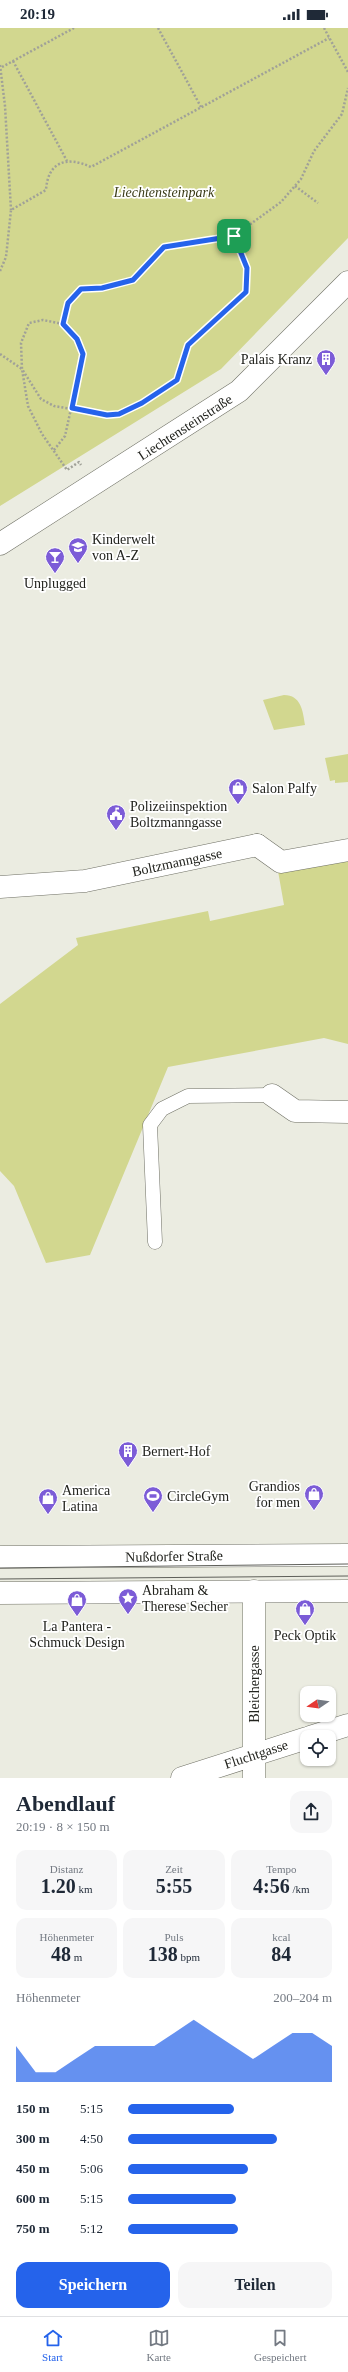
<!DOCTYPE html>
<html lang="de">
<meta charset="utf-8">
<style>
body{margin:0;font-family:Georgia,serif;background:#f6f6f7;color:#1f2937;height:100vh;display:flex;flex-direction:column;font-size:15px;white-space:nowrap}
*{box-sizing:border-box;margin:0}
p{font-size:13px;color:#747a83}
.icon{flex:none;width:22px;height:22px;fill:none;stroke:currentColor;stroke-width:2;stroke-linecap:round;stroke-linejoin:round}
.map{position:relative;height:1750px;overflow:hidden}
.panel{display:flex;flex-direction:column;background:#fff;flex:1}
.panel>*{flex:none}
.needle{width:26px;rotate:257deg}
.controls{position:absolute;left:300px;top:1658px;display:grid;gap:8px}
.controls a{display:grid;place-items:center;width:36px;height:36px;border-radius:8px;background:#fff;box-shadow:0 1px 3px #0004;font-size:20px}
.pin{position:absolute;display:grid;place-items:center;width:34px;height:34px;color:#fff;margin:-17px;border-radius:8px;box-shadow:0 2px 6px #0006}
.round{display:grid;place-items:center;flex:none;width:42px;height:42px;border-radius:12px;background:#f6f6f7}
.summary{display:flex;align-items:center;justify-content:space-between;height:68px;padding:0 16px}
h1{font-size:22px;font-weight:700;line-height:30px}
.stats{display:grid;grid-template-columns:repeat(3,1fr);gap:6px;height:68px;padding:4px 16px}
.stats div{display:grid;align-content:center;border-radius:10px;background:#f6f6f7;text-align:center}
.stats b{font-size:20px;font-weight:700}
.stats small{font-size:11px;font-weight:400}
.stats p{font-size:11px}
.chart{height:112px;padding:8px 16px}
.chart p{display:flex;justify-content:space-between}
.chart svg{width:100%;height:72px;margin-top:4px;fill:#2563eb;opacity:.7}
.primary-button{display:flex;gap:8px;margin-top:auto;padding:8px 16px}
.primary-button a{flex:1;height:46px;border-radius:12px;background:#2563eb;color:#fff;font-size:16px;font-weight:700;line-height:46px;text-align:center}
.primary-button a+a{background:#f6f6f7;color:#1f2937}
ul{padding:0 16px;list-style:none;font-size:13px}
li{display:grid;grid-template-columns:64px 48px 1fr;align-items:center;height:30px}
li i{height:10px;border-radius:5px;background:#2563eb}
.status{display:flex;justify-content:space-between;align-items:center;height:28px;padding:0 20px;background:#fff;direction:ltr}
.status svg{height:11px;fill:currentColor}
.dock{display:flex;justify-content:space-around;align-items:center;height:56px;border-top:1px solid #e0e1e3;background:#fff;font-size:11px;color:#747a83}
.dock a{display:grid;justify-items:center;gap:2px}
.dock .selected{color:#2563eb}
.map>svg:first-child{display:block}
</style>
<div class="status"><b>20:19</b><svg viewBox="0 0 49 12"><path d="M0 12V9h3v3zM5 12V6h3v6zM10 12V3h3v9zM15 12V0h3v12zM26 1h20v11H26zM47 4h2v5h-2z"/></svg></div>
<div class="map">
<svg width="348" height="1750" viewBox="0 0 348 1750">
<rect width="100%" height="100%" fill="#ebece1"/>
<path fill="#d2d78f" d="M 0,0 L 348,0 L 348,210 L 221,341 L 0,478 Z
M 284,667 C 301,667 303,683 305,697 L 274,702 L 263,672 Z
M 348,726 L 348,754 L 335,755 L 335,752 L 330,753 L 325,730 Z
M 348,829 L 348,1016 L 324,1010 L 168,1039 L 90,1227 L 46,1235 L 14,1158 L 0,1143 L 0,976 L 78,917 L 76,910 L 208,883 L 210,893 L 284,877 L 278,843 Z"/>
<g fill="none" stroke-linecap="round" stroke-linejoin="round">
<g stroke="#6f7065" stroke-width="15">
<path id="service" d="M 155,1214 L 150,1097 L 162,1081 L 188,1068 L 272,1067"/>
</g>
<g stroke="#6f7065" stroke-width="23">
<path id="pedestrian" d="M 257,817 L 281,834 L 348,822"/>
</g>
<g stroke="#6f7065" stroke-width="23">
<path id="minor" d="M 0,859 L 85,853 L 257,817
M 272,1067 L 295,1083 L 348,1084
M 254,1563 L 254,1750
M 310,1709 L 348,1697
M 182,1750 L 307,1710"/>
</g>
<g stroke="#6f7065" stroke-width="23">
<path id="tertiary" d="M 0,516 L 239,363 L 348,254"/>
</g>
<g stroke="#6f7065" stroke-width="23">
<path id="secondary" d="M 0,1529 L 348,1527
M 0,1565 L 348,1563"/>
</g>
<path stroke="#a0a198" stroke-width="2.5" stroke-dasharray="2 2" stroke-linecap="butt" d="M 158,0 L 201,79
M 324,0 L 348,44
M 13,33 L 67,133
M 0,37 L 5,78 L 11,182
M 2,39 L 74,0
M 295,158 L 318,175
M 0,243 L 6,229 L 11,182 L 46,162 C 48,133 67,128 91,139 L 329,10
M 63,296 L 43,292 L 29,295 L 21,315 L 22,341 L 41,371 L 54,378 L 107,387 L 119,386 L 142,375 L 177,352 L 188,317 L 246,264 L 247,240 L 234,208
M 0,326 L 22,341 L 28,378 L 42,406 L 67,442 L 79,434 L 81,437
M 54,422 L 65,408 L 83,326 L 77,311 L 63,296 L 68,275 L 81,261 L 102,260 L 133,252 L 164,219 L 234,208 L 281,174 L 301,151 L 314,123 L 342,86 L 348,60"/>
<use href="#service" stroke="#fff" stroke-width="14"/>
<use href="#pedestrian" stroke="#fff" stroke-width="22"/>
<use href="#minor" stroke="#fff" stroke-width="22"/>
<use href="#tertiary" stroke="#fff" stroke-width="22"/>
<use href="#secondary" stroke="#fff" stroke-width="22"/>
<path stroke="#5e5f59" stroke-width="1" d="M 0,1540 L 348,1536
M 0,1551 L 348,1548"/>
</g>
<g fill="none" stroke-linecap="round" stroke-linejoin="round">
<g stroke="#fff" stroke-width="8">
<path id="route" d="M 234,208 L 247,240 L 246,264 L 188,317 L 177,352 L 142,375 L 119,386 L 107,387 L 72,380 L 83,326 L 77,311 L 63,296 L 68,275 L 81,261 L 102,260 L 133,252 L 164,219 Z"/>
</g>
<use href="#route" stroke="#2563eb" stroke-width="5"/>
</g>
<defs>
<g id="building-pin" transform="scale(1)"><path d="M0 17L-7.5 6A9.5 9.5 0 1 1 7.5 6Z" fill="#7c5cd7" stroke="#fff"/><path d="M-4-6H4V6H1V3H-1V6H-4ZM-2.5-4.3h1.7v1.8h-1.7ZM.8-4.3h1.7v1.8H.8ZM-2.5-1h1.7V.8h-1.7ZM.8-1h1.7V.8H.8Z" fill="#fff"/></g>
<g id="school-pin" transform="scale(1)"><path d="M0 17L-7.5 6A9.5 9.5 0 1 1 7.5 6Z" fill="#7c5cd7" stroke="#fff"/><path d="M0-5L7-2L0 1L-7-2ZM-4 1L0 2.5L4 1V4Q0 6-4 4Z" fill="#fff"/></g>
<g id="bar-pin" transform="scale(1)"><path d="M0 17L-7.5 6A9.5 9.5 0 1 1 7.5 6Z" fill="#7c5cd7" stroke="#fff"/><path d="M-6-5H6L.8 .8V4.5H3.5V6h-7V4.5H-.8V.8Z" fill="#fff"/></g>
<g id="shop-pin" transform="scale(1)"><path d="M0 17L-7.5 6A9.5 9.5 0 1 1 7.5 6Z" fill="#7c5cd7" stroke="#fff"/><path d="M-5-2.5h2.3a2.7 3.5 0 0 1 5.4 0H5L5.5 6h-11ZM-1.5-2.5h3a1.5 2.3 0 0 0-3 0Z" fill="#fff"/></g>
<g id="civic-pin" transform="scale(1)"><path d="M0 17L-7.5 6A9.5 9.5 0 1 1 7.5 6Z" fill="#7c5cd7" stroke="#fff"/><path d="M-.6-6.5H3V-4.5H.6V-3L4-1V1h2V6H-6V1h2V-1L-.6-3ZM-1.2 2.5V6h2.4V2.5Z" fill="#fff"/></g>
<g id="stadium-pin" transform="scale(1)"><path d="M0 17L-7.5 6A9.5 9.5 0 1 1 7.5 6Z" fill="#7c5cd7" stroke="#fff"/><path d="M0-5a6.5 5 0 1 0 0 10a6.5 5 0 1 0 0-10ZM-3.5-1.8h7v3.6h-7Z" fill="#fff"/></g>
<g id="sight-pin" transform="scale(1)"><path d="M0 17L-7.5 6A9.5 9.5 0 1 1 7.5 6Z" fill="#7c5cd7" stroke="#fff"/><path d="M0-6L1.8-2.2L6-1.7L2.9 1.2L3.7 5.4L0 3.3L-3.7 5.4L-2.9 1.2L-6-1.7L-1.8-2.2Z" fill="#fff"/></g>
</defs>
<g fill-rule="evenodd">
<use href="#building-pin" x="326" y="331"/>
<use href="#school-pin" x="78" y="519"/>
<use href="#bar-pin" x="55" y="529"/>
<use href="#shop-pin" x="238" y="760"/>
<use href="#civic-pin" x="116" y="786"/>
<use href="#building-pin" x="128" y="1423"/>
<use href="#shop-pin" x="314" y="1466"/>
<use href="#stadium-pin" x="153" y="1468"/>
<use href="#shop-pin" x="48" y="1470"/>
<use href="#sight-pin" x="128" y="1570"/>
<use href="#shop-pin" x="77" y="1572"/>
<use href="#shop-pin" x="305" y="1581"/>
</g>
<g text-anchor="middle" stroke-width="3.5" stroke-linejoin="round" paint-order="stroke">
<g font-size="14" font-style="italic" fill="#3a3b17" stroke="#fff">
<text x="164" y="169">Liechtensteinpark</text>
</g>
<g font-size="14" fill="#22231e" stroke="#fff" text-anchor="start">
<text x="312" y="336" text-anchor="end">Palais Kranz</text>
<text x="92" y="516">Kinderwelt<tspan x="92" dy="16">von A-Z</tspan></text>
<text x="55" y="560" text-anchor="middle">Unplugged</text>
<text x="252" y="765">Salon Palfy</text>
<text x="130" y="783">Polizeiinspektion<tspan x="130" dy="16">Boltzmanngasse</tspan></text>
<text x="142" y="1428">Bernert-Hof</text>
<text x="300" y="1463" text-anchor="end">Grandios<tspan x="300" dy="16">for men</tspan></text>
<text x="62" y="1467">America<tspan x="62" dy="16">Latina</tspan></text>
<text x="167" y="1473">CircleGym</text>
<text x="142" y="1567">Abraham &amp;<tspan x="142" dy="16">Therese Secher</tspan></text>
<text x="77" y="1603" text-anchor="middle">La Pantera -<tspan x="77" dy="16">Schmuck Design</tspan></text>
<text x="305" y="1612" text-anchor="middle">Peck Optik</text>
</g>
<g font-size="14" fill="#22231e" stroke="#fff">
<text transform="translate(185 399) rotate(-33)" y="5">Liechtensteinstraße</text>
<text transform="translate(177 834) rotate(-12)" y="5">Boltzmanngasse</text>
<text transform="translate(174 1528) rotate(-1)" y="5">Nußdorfer Straße</text>
<text transform="translate(254 1656) rotate(-90)" y="5">Bleichergasse</text>
<text transform="translate(256 1726) rotate(-18)" y="5">Fluchtgasse</text>
</g>
</g>
</svg>
<div class="controls">
<a><svg class="needle" viewBox="-14 -14 28 28"><path d="M0-13l5 13h-10z" fill="#e53935"/><path d="M0 13l5-13h-10z" fill="#747a83"/></svg></a>
<a><svg class="icon" aria-label="locate" viewBox="0 0 24 24"><circle cx="12" cy="12" r="6"/><path d="M12 2v4M12 18v4M2 12h4M18 12h4"/></svg></a>
</div>
<div class="pin" style="left:234px;top:208px;background:#1e9e55"><svg class="icon" aria-label="arrive" viewBox="0 0 24 24"><path d="M6 21V4h12l-3 4 3 4H6"/></svg></div>
</div>
<section class="panel">
<div class="summary"><div><h1>Abendlauf</h1><p>20:19 · 8 × 150 m</p></div><a class="round"><svg class="icon" aria-label="share" viewBox="0 0 24 24"><path d="M12 15V3M7 8l5-5 5 5M5 13v7h14v-7"/></svg></a></div>
<div class="stats">
<div><p>Distanz</p><b>1.20<small> km</small></b></div>
<div><p>Zeit</p><b>5:55</b></div>
<div><p>Tempo</p><b>4:56<small> /km</small></b></div>
</div>
<div class="stats">
<div><p>Höhenmeter</p><b>48<small> m</small></b></div>
<div><p>Puls</p><b>138<small> bpm</small></b></div>
<div><p>kcal</p><b>84</b></div>
</div>
<div class="chart"><p><span>Höhenmeter</span>200–204 m</p>
<svg viewBox="0 0 160 44" preserveAspectRatio="none"><path d="M0 44V22L10 38L20 38L30 30L40 22L50 22L60 22L70 22L80 14L90 6L100 14L110 22L120 30L130 22L140 14L150 14L160 22V44z"/></svg>
</div>
<ul>
<li><b>150 m</b>5:15<i style="width:52%"></i></li>
<li><b>300 m</b>4:50<i style="width:73%"></i></li>
<li><b>450 m</b>5:06<i style="width:59%"></i></li>
<li><b>600 m</b>5:15<i style="width:53%"></i></li>
<li><b>750 m</b>5:12<i style="width:54%"></i></li>
</ul>
<div class="primary-button"><a>Speichern</a><a>Teilen</a></div>
</section>
<nav class="dock">
<a class="selected"><svg class="icon" aria-label="home" viewBox="0 0 24 24"><path d="M3 11l9-7 9 7M6 9v11h12V9"/></svg>Start</a>
<a><svg class="icon" aria-label="map" viewBox="0 0 24 24"><path d="M3 6l6-2 6 2 6-2v14l-6 2-6-2-6 2zM9 4v14M15 6v14"/></svg>Karte</a>
<a><svg class="icon" aria-label="saved" viewBox="0 0 24 24"><path d="M7 4h10v16l-5-4-5 4z"/></svg>Gespeichert</a>
</nav>
